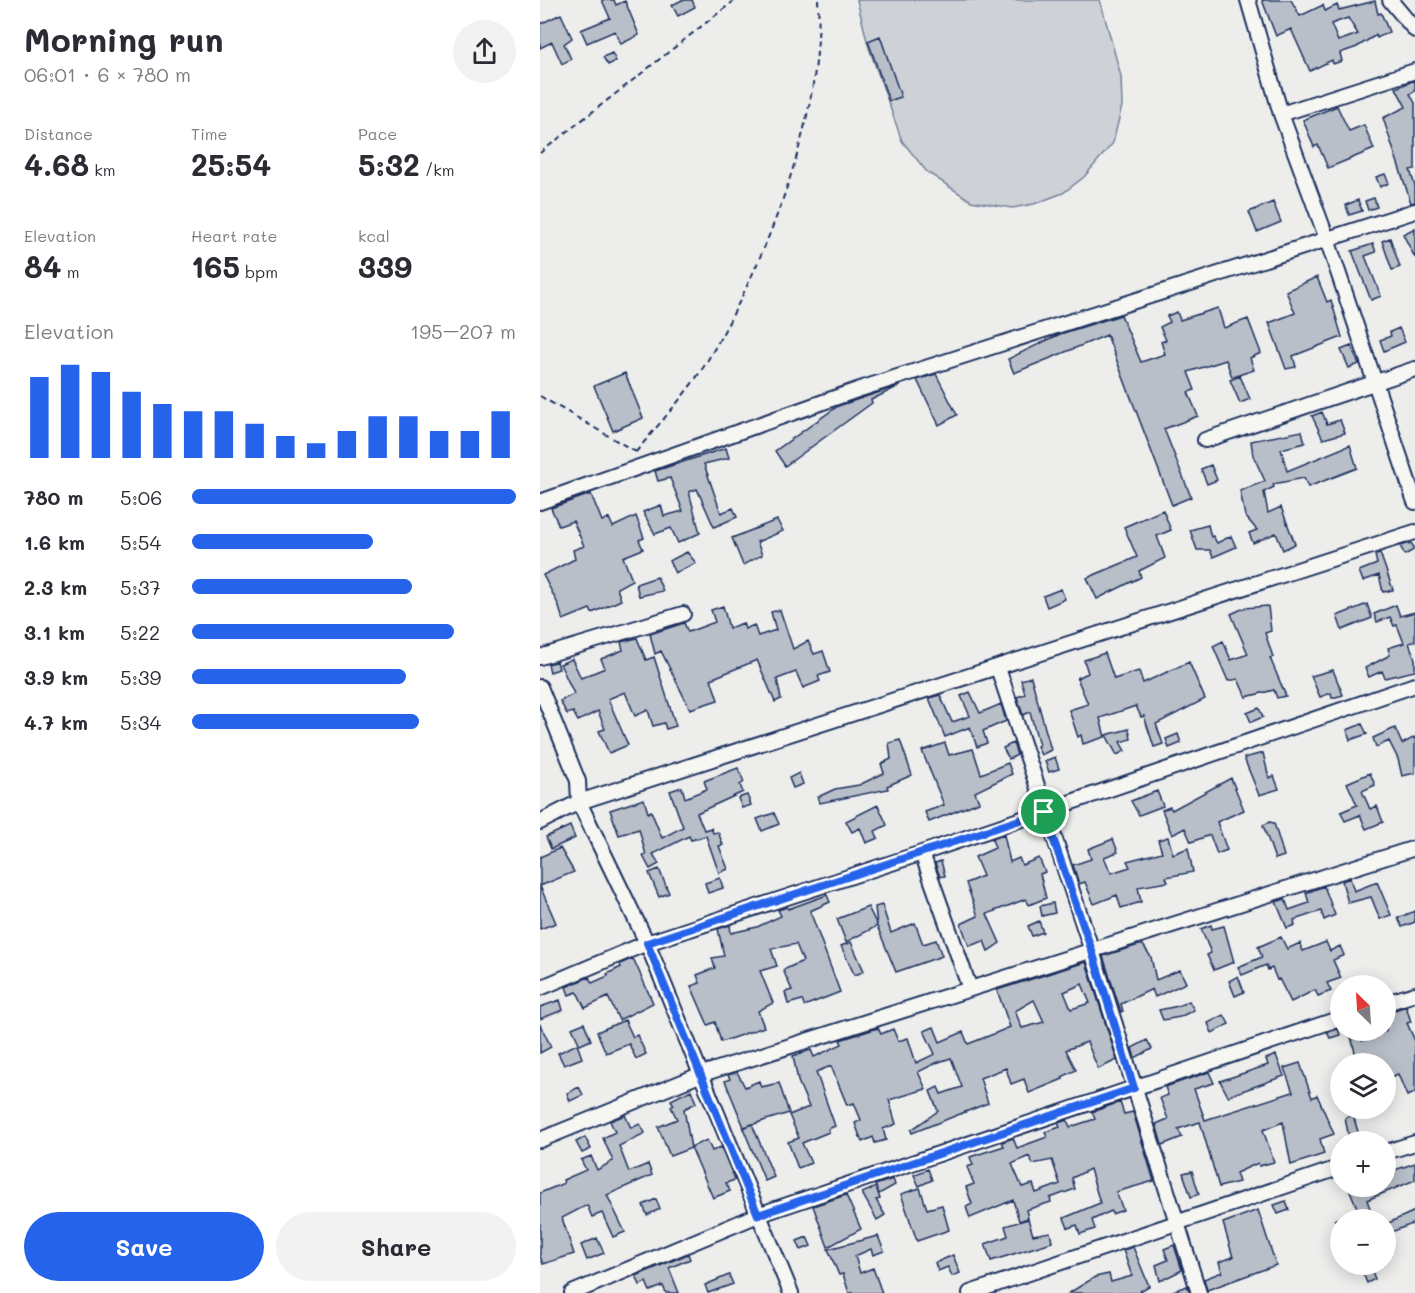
<!DOCTYPE html>
<meta charset="utf-8">
<style>
body{margin:0;font-family:Mali,sans-serif;background:#f2f2f3;color:#2b2b33;height:100vh;display:flex;flex-direction:column;font-size:22px;white-space:nowrap}
*{box-sizing:border-box;margin:0}
p{font-size:20px;color:#7c7c81}
.icon{flex:none;width:33px;height:33px;fill:none;stroke:currentColor;stroke-width:2;stroke-linecap:round;stroke-linejoin:round}
.map{position:relative;flex:1;overflow:hidden}
.details{display:flex;flex-direction:column;background:#fff;width:540px}
.details>*{flex:none}
.needle{width:39px;rotate:335deg}
.controls{position:absolute;left:790px;top:975px;display:grid;gap:12px}
.controls a{display:grid;place-items:center;width:66px;height:66px;border-radius:50%;background:#fff;box-shadow:0 3px 15px #0003;font-size:30px}
.pin{position:absolute;display:grid;place-items:center;width:51px;height:51px;color:#fff;margin:-26px;border:3px solid #fff;border-radius:50%;box-shadow:0 2px 6px #0007}
.round{display:grid;place-items:center;flex:none;width:63px;height:63px;border-radius:32px;background:#f2f2f3}
.headline{display:flex;align-items:center;justify-content:space-between;height:102px;padding:0 24px}
h1{font-size:33px;font-weight:700;line-height:45px}
.stats{display:grid;grid-template-columns:repeat(3,1fr);gap:9px;height:102px;padding:6px 24px}
.stats div{display:grid;align-content:center}
.stats b{font-size:30px;font-weight:700}
.stats small{font-size:16px;font-weight:400}
.stats p{font-size:16px}
.chart{height:168px;padding:12px 24px}
.chart p{display:flex;justify-content:space-between}
.chart svg{width:100%;height:108px;margin-top:6px;stroke:#2563eb;stroke-width:6}
.cta{display:flex;gap:12px;margin-top:auto;padding:12px 24px}
.cta a{flex:1;height:69px;border-radius:36px;background:#2563eb;color:#fff;font-size:24px;font-weight:700;line-height:69px;text-align:center}
.cta a+a{background:#f2f2f3;color:#2b2b33}
ul{padding:0 24px;list-style:none;font-size:20px}
li{display:grid;grid-template-columns:96px 72px 1fr;align-items:center;height:45px}
li i{height:15px;border-radius:8px;background:#2563eb}
main{display:flex;flex:1;min-height:0}
.map>svg:first-child{display:block}
</style>
<main>
<section class="details">
<div class="headline"><div><h1>Morning run</h1><p>06:01 · 6 × 780 m</p></div><a class="round"><svg class="icon" aria-label="share" viewBox="0 0 24 24"><path d="M12 15V3M7 8l5-5 5 5M5 13v7h14v-7"/></svg></a></div>
<div class="stats">
<div><p>Distance</p><b>4.68<small> km</small></b></div>
<div><p>Time</p><b>25:54</b></div>
<div><p>Pace</p><b>5:32<small> /km</small></b></div>
</div>
<div class="stats">
<div><p>Elevation</p><b>84<small> m</small></b></div>
<div><p>Heart rate</p><b>165<small> bpm</small></b></div>
<div><p>kcal</p><b>339</b></div>
</div>
<div class="chart"><p><span>Elevation</span>195–207 m</p>
<svg viewBox="0 0 160 44" preserveAspectRatio="none"><path d="M5 44V11M15 44V6M25 44V9M35 44V17M45 44V22M55 44V25M65 44V25M75 44V30M85 44V35M95 44V38M105 44V33M115 44V27M125 44V27M135 44V33M145 44V33M155 44V25"/></svg>
</div>
<ul>
<li><b>780 m</b>5:06<i style="width:100%"></i></li>
<li><b>1.6 km</b>5:54<i style="width:56%"></i></li>
<li><b>2.3 km</b>5:37<i style="width:68%"></i></li>
<li><b>3.1 km</b>5:22<i style="width:81%"></i></li>
<li><b>3.9 km</b>5:39<i style="width:66%"></i></li>
<li><b>4.7 km</b>5:34<i style="width:70%"></i></li>
</ul>
<div class="cta"><a>Save</a><a>Share</a></div>
</section>
<div class="map">
<svg width="875" height="1293" viewBox="0 0 875 1293">
<rect width="100%" height="100%" fill="#edeeec"/>
<filter id="ink" filterUnits="userSpaceOnUse"><feTurbulence type="fractalNoise" baseFrequency=".0167" numOctaves="2"/><feDisplacementMap in="SourceGraphic" scale="12" xChannelSelector="R" yChannelSelector="G"/><feConvolveMatrix kernelMatrix="1 2 1 2 8 2 1 2 1" color-interpolation-filters="sRGB"/></filter>
<g filter="url(#ink)">
<path fill="#ced2d7" stroke="#74809a" stroke-width="1.5" d="M 317,0 L 560,0 L 581,76 L 582,106 L 573,143 L 544,177 L 523,193 L 494,204 L 472,208 L 431,201 L 387,172 L 362,141 L 328,45 Z"/>
<path fill="#b9bfc8" stroke="#1b2f5e" stroke-width="1.5" fill-rule="evenodd" d="M 62,0 L 74,0 L 76,5 L 85,1 L 99,35 L 81,44 L 75,31 L 47,43 L 41,30 L 70,18 Z
M 142,0 L 152,0 L 155,7 L 138,16 L 132,5 Z
M 722,0 L 751,0 L 760,16 L 783,5 L 785,11 L 797,5 L 799,10 L 835,1 L 838,14 L 841,13 L 849,32 L 837,38 L 836,35 L 817,47 L 800,53 L 802,61 L 793,64 L 792,60 L 770,71 L 751,29 L 736,36 ZM 808,18 L 818,34 L 798,41 L 791,24 Z
M 21,14 L 32,38 L 24,44 L 31,59 L 22,64 L 12,42 L 0,48 L 0,24 Z
M 340,36 L 361,97 L 349,101 L 328,41 Z
M 72,53 L 76,61 L 68,65 L 63,57 Z
M 875,80 L 875,91 L 870,94 L 875,103 L 875,169 L 870,170 L 875,186 L 875,202 L 871,203 L 843,118 L 866,107 L 856,88 Z
M 797,106 L 809,131 L 824,125 L 834,149 L 788,168 L 778,145 L 774,147 L 763,120 Z
M 845,174 L 849,183 L 840,187 L 836,177 Z
M 834,198 L 837,207 L 828,210 L 825,201 Z
M 818,200 L 822,211 L 809,215 L 806,205 Z
M 733,202 L 741,222 L 717,232 L 709,212 Z
M 875,228 L 875,258 L 863,234 Z
M 850,238 L 860,267 L 852,270 L 842,241 Z
M 833,244 L 836,252 L 825,256 L 841,296 L 831,300 L 812,251 Z
M 777,277 L 787,302 L 791,300 L 802,337 L 753,356 L 756,367 L 746,369 L 729,323 L 755,313 L 746,291 Z
M 678,308 L 684,328 L 708,319 L 721,353 L 710,358 L 714,370 L 692,377 L 686,360 L 648,372 L 655,390 L 648,392 L 658,416 L 624,429 L 651,497 L 632,505 L 567,335 L 474,373 L 468,359 L 520,334 L 581,315 L 601,362 L 625,354 L 621,342 L 626,340 L 620,327 L 630,322 L 627,316 L 637,312 L 640,320 Z
M 859,328 L 865,342 L 844,351 L 840,340 L 851,336 L 850,332 Z
M 811,346 L 819,364 L 809,368 L 801,350 Z
M 85,373 L 103,418 L 73,431 L 54,386 Z
M 396,374 L 417,415 L 399,425 L 377,380 Z
M 700,376 L 710,399 L 700,403 L 690,380 Z
M 361,385 L 331,400 L 332,403 L 245,466 L 235,451 L 298,406 Z
M 782,412 L 787,424 L 800,420 L 805,433 L 783,439 L 772,416 Z
M 762,431 L 765,443 L 741,449 L 747,471 L 810,445 L 817,468 L 768,487 L 764,478 L 733,484 L 734,487 L 724,492 L 728,513 L 741,507 L 755,544 L 743,550 L 736,533 L 713,543 L 709,533 L 717,530 L 705,516 L 700,491 L 725,481 L 713,455 L 711,441 Z
M 186,448 L 189,458 L 164,464 L 181,513 L 193,508 L 197,517 L 174,527 L 157,489 L 149,492 L 160,533 L 138,543 L 131,528 L 115,534 L 103,512 L 121,505 L 124,516 L 143,511 L 130,478 L 118,481 L 115,471 Z
M 671,465 L 677,480 L 667,484 L 661,469 Z
M 51,494 L 62,521 L 69,518 L 73,527 L 96,516 L 104,538 L 99,540 L 103,549 L 83,557 L 92,580 L 77,588 L 81,600 L 52,613 L 50,609 L 23,620 L 18,604 L 3,575 L 35,559 L 33,550 L 44,546 L 33,521 L 19,526 L 11,508 Z
M 623,510 L 631,530 L 617,536 L 625,558 L 599,571 L 601,577 L 557,599 L 547,578 L 597,557 L 584,527 Z
M 237,520 L 243,531 L 217,542 L 222,555 L 203,565 L 192,538 Z
M 668,525 L 671,537 L 673,536 L 677,543 L 691,536 L 696,547 L 673,557 L 670,550 L 657,550 L 650,530 Z
M 871,543 L 875,549 L 865,555 L 860,546 Z
M 147,552 L 156,563 L 135,573 L 129,561 Z
M 840,553 L 853,590 L 843,592 L 839,575 L 823,581 L 819,571 L 837,564 L 835,555 Z
M 117,577 L 123,591 L 99,596 L 96,584 Z
M 521,589 L 525,599 L 507,607 L 503,596 Z
M 827,604 L 832,618 L 802,630 L 797,616 Z
M 856,605 L 860,616 L 875,612 L 875,641 L 869,643 L 875,659 L 875,671 L 845,678 L 842,671 L 829,677 L 825,668 L 850,655 L 848,648 L 864,643 L 857,625 L 854,626 L 850,617 L 837,622 L 834,614 Z
M 183,606 L 189,628 L 203,623 L 205,629 L 214,625 L 218,636 L 236,630 L 231,612 L 240,610 L 253,649 L 268,641 L 274,654 L 283,651 L 290,672 L 278,676 L 280,681 L 263,688 L 256,672 L 237,679 L 241,699 L 235,702 L 217,660 L 171,679 L 178,700 L 150,709 L 121,651 L 115,654 L 110,634 L 144,623 L 148,632 L 175,622 L 171,610 Z
M 728,606 L 731,631 L 725,633 L 733,657 L 730,658 L 746,696 L 737,698 L 734,690 L 706,697 L 698,679 L 688,681 L 673,646 L 683,641 L 691,660 L 708,654 L 691,614 L 704,608 Z
M 97,638 L 106,660 L 114,657 L 136,726 L 126,729 L 124,723 L 113,726 L 108,710 L 95,716 L 85,692 L 68,699 L 88,745 L 69,753 L 59,731 L 65,729 L 58,711 L 38,721 L 33,712 L 27,714 L 20,701 L 34,694 L 20,664 L 32,659 L 41,678 L 65,668 L 61,659 L 83,650 L 81,642 Z
M 565,653 L 574,679 L 599,671 L 603,683 L 649,662 L 665,699 L 616,724 L 623,744 L 614,747 L 604,716 L 601,717 L 596,706 L 560,718 L 565,737 L 543,744 L 541,735 L 538,737 L 529,710 L 548,704 L 537,678 L 548,673 L 544,660 Z
M 17,661 L 19,669 L 10,672 L 8,664 Z
M 793,670 L 803,695 L 792,698 L 791,693 L 780,697 L 771,676 Z
M 491,677 L 511,750 L 501,755 L 497,746 L 499,745 L 490,712 L 483,715 L 477,697 L 485,694 L 481,680 Z
M 430,692 L 440,713 L 461,704 L 466,721 L 443,731 L 447,743 L 437,747 L 430,727 L 405,737 L 389,698 L 400,695 L 412,722 L 430,716 L 421,696 Z
M 719,708 L 723,717 L 711,722 L 707,713 Z
M 822,724 L 827,734 L 810,740 L 807,730 Z
M 855,728 L 862,744 L 875,737 L 875,773 L 862,776 L 858,759 L 849,741 L 836,747 L 833,738 Z
M 589,729 L 591,739 L 580,742 L 585,751 L 577,755 L 566,735 Z
M 638,734 L 641,743 L 629,748 L 626,739 Z
M 360,740 L 372,775 L 347,786 L 348,789 L 280,803 L 278,797 L 295,789 L 319,785 L 344,773 L 341,764 L 351,759 L 349,743 Z
M 405,743 L 409,755 L 433,749 L 441,774 L 468,763 L 472,774 L 435,792 L 439,802 L 389,822 L 385,812 L 404,805 L 382,751 Z
M 473,743 L 477,755 L 469,759 L 463,748 Z
M 723,753 L 729,778 L 734,776 L 739,789 L 719,795 L 704,758 Z
M 515,757 L 519,769 L 509,772 L 505,761 Z
M 198,768 L 204,782 L 200,785 L 203,792 L 157,813 L 164,830 L 171,828 L 173,833 L 178,832 L 183,845 L 179,846 L 188,869 L 179,873 L 166,836 L 151,840 L 149,836 L 113,854 L 119,864 L 110,869 L 103,856 L 106,855 L 99,829 L 79,835 L 70,810 L 104,799 L 108,813 L 111,811 L 122,838 L 143,827 L 130,791 L 142,787 L 145,798 L 167,789 L 164,781 Z
M 259,773 L 263,784 L 253,788 L 249,778 Z
M 830,773 L 835,785 L 822,791 L 830,809 L 837,806 L 843,822 L 826,829 L 820,815 L 805,821 L 801,812 L 817,805 L 807,783 Z
M 691,778 L 704,810 L 677,822 L 687,850 L 677,854 L 670,835 L 651,842 L 645,828 L 632,835 L 622,810 L 630,807 L 632,810 Z
M 617,791 L 623,806 L 599,815 L 591,801 Z
M 207,795 L 211,805 L 202,808 L 198,798 Z
M 338,805 L 347,825 L 335,831 L 338,838 L 326,843 L 320,828 L 312,832 L 306,821 Z
M 234,813 L 239,824 L 222,831 L 217,819 Z
M 730,822 L 734,823 L 744,856 L 735,859 L 723,825 Z
M 30,826 L 35,838 L 11,849 L 6,837 Z
M 464,835 L 470,862 L 479,858 L 482,865 L 499,858 L 505,872 L 500,874 L 506,898 L 489,905 L 486,899 L 447,914 L 460,943 L 448,951 L 444,941 L 429,946 L 421,924 L 438,916 L 426,883 L 443,876 L 435,857 L 455,848 L 452,839 Z
M 628,837 L 633,854 L 648,848 L 653,872 L 626,877 L 628,882 L 598,887 L 601,902 L 581,908 L 577,895 L 554,904 L 545,882 L 539,884 L 533,865 L 551,859 L 548,849 L 573,839 L 578,852 L 564,857 L 571,873 L 590,867 L 587,861 L 622,852 L 618,840 Z
M 20,848 L 34,872 L 0,886 L 16,923 L 0,929 L 0,857 Z
M 401,861 L 405,876 L 400,877 L 395,863 Z
M 119,869 L 129,893 L 119,897 L 109,873 Z
M 180,878 L 183,888 L 168,893 L 165,883 Z
M 810,878 L 814,891 L 837,882 L 851,915 L 840,919 L 831,897 L 808,903 L 802,881 Z
M 784,886 L 795,915 L 784,920 L 781,911 L 754,920 L 755,925 L 747,928 L 736,902 L 745,899 L 749,910 L 769,903 L 766,893 Z
M 287,895 L 290,902 L 270,911 L 300,992 L 264,1006 L 262,1000 L 248,1004 L 245,992 L 252,990 L 243,970 L 263,961 L 256,944 L 231,949 L 237,966 L 220,971 L 233,1003 L 218,1011 L 224,1027 L 181,1042 L 175,1022 L 168,1025 L 151,986 L 160,983 L 157,975 L 175,968 L 172,958 L 184,956 L 178,929 L 190,925 L 191,933 L 217,927 L 241,916 L 238,910 L 247,907 L 248,909 Z
M 513,903 L 515,913 L 502,916 L 500,906 Z
M 342,905 L 351,933 L 375,923 L 383,944 L 396,940 L 402,956 L 356,972 L 337,926 L 306,942 L 297,919 L 328,907 L 337,925 L 335,907 Z
M 875,911 L 875,922 L 862,927 L 858,918 Z
M 499,921 L 503,932 L 492,936 L 488,926 Z
M 671,925 L 672,929 L 684,926 L 694,962 L 674,970 L 667,955 L 671,953 L 661,929 Z
M 741,937 L 747,949 L 760,943 L 763,951 L 786,942 L 790,951 L 800,946 L 804,955 L 793,960 L 801,978 L 787,983 L 791,991 L 778,996 L 775,990 L 751,1002 L 739,979 L 737,980 L 732,968 L 728,970 L 726,965 L 702,975 L 698,967 L 722,957 L 718,947 Z
M 311,942 L 324,971 L 318,974 L 314,974 L 301,946 Z
M 599,945 L 603,945 L 611,957 L 616,980 L 640,970 L 646,983 L 615,997 L 612,989 L 581,1004 L 583,1011 L 581,1012 L 563,956 Z
M 91,959 L 94,960 L 113,1003 L 79,1020 L 68,997 L 45,1008 L 37,992 L 29,995 L 26,987 L 49,977 L 52,983 L 68,976 L 67,974 L 81,967 L 80,964 Z
M 546,962 L 577,1060 L 558,1069 L 547,1042 L 526,1050 L 536,1070 L 522,1077 L 523,1079 L 489,1093 L 484,1079 L 471,1084 L 466,1068 L 440,1078 L 448,1103 L 372,1133 L 371,1130 L 398,1111 L 390,1091 L 398,1087 L 401,1094 L 422,1087 L 411,1058 L 396,1063 L 378,1072 L 386,1089 L 349,1100 L 356,1124 L 343,1129 L 346,1140 L 335,1143 L 333,1137 L 322,1142 L 315,1123 L 321,1120 L 314,1103 L 307,1105 L 291,1066 L 276,1072 L 295,1126 L 288,1129 L 289,1132 L 262,1143 L 271,1163 L 258,1168 L 248,1142 L 259,1138 L 249,1115 L 269,1107 L 258,1081 L 253,1056 L 271,1050 L 274,1057 L 302,1044 L 300,1040 L 338,1028 L 341,1034 L 353,1029 L 358,1041 L 368,1038 L 376,1063 L 395,1054 L 384,1031 L 394,1027 L 400,1042 L 423,1032 L 428,1044 L 451,1035 L 470,1027 L 457,990 ZM 542,984 L 550,1003 L 531,1009 L 524,992 ZM 494,1000 L 504,1022 L 482,1028 L 475,1011 Z
M 698,976 L 704,992 L 695,996 L 689,981 Z
M 20,1000 L 23,1010 L 0,1019 L 0,1007 Z
M 649,1001 L 654,1010 L 640,1017 L 623,1020 L 619,1010 L 638,1006 Z
M 866,1006 L 871,1022 L 867,1023 L 875,1041 L 875,1093 L 867,1096 L 858,1074 L 846,1079 L 846,1064 L 818,1064 L 810,1033 L 819,1030 L 822,1041 L 846,1031 L 846,1013 Z
M 684,1015 L 689,1024 L 672,1033 L 668,1023 Z
M 85,1020 L 93,1037 L 97,1035 L 106,1054 L 96,1059 L 89,1044 L 66,1053 L 57,1032 Z
M 44,1023 L 51,1040 L 40,1045 L 32,1028 Z
M 0,1024 L 11,1047 L 0,1053 Z
M 798,1029 L 800,1035 L 790,1038 L 787,1032 Z
M 607,1040 L 612,1049 L 595,1058 L 592,1048 Z
M 37,1044 L 42,1058 L 24,1065 L 18,1053 Z
M 736,1055 L 744,1076 L 688,1096 L 680,1081 L 728,1065 L 726,1059 Z
M 760,1063 L 772,1098 L 777,1095 L 794,1134 L 780,1139 L 784,1154 L 751,1165 L 743,1122 L 723,1130 L 734,1162 L 719,1166 L 718,1163 L 696,1173 L 699,1182 L 679,1187 L 660,1122 L 638,1129 L 642,1137 L 622,1145 L 616,1124 L 628,1119 L 620,1098 L 628,1095 L 625,1087 L 669,1072 L 674,1083 L 654,1089 L 665,1120 L 753,1092 L 744,1068 Z
M 197,1072 L 205,1087 L 219,1081 L 221,1087 L 239,1083 L 249,1113 L 204,1127 L 185,1081 L 190,1079 L 188,1075 Z
M 39,1087 L 43,1095 L 30,1101 L 27,1093 Z
M 151,1090 L 156,1103 L 144,1109 L 151,1148 L 130,1156 L 118,1127 L 137,1119 L 131,1107 L 134,1105 L 131,1100 Z
M 580,1102 L 584,1114 L 593,1112 L 614,1181 L 576,1192 L 583,1210 L 572,1214 L 571,1211 L 552,1220 L 555,1229 L 540,1234 L 537,1225 L 528,1228 L 524,1218 L 560,1203 L 550,1169 L 532,1178 L 535,1189 L 510,1198 L 511,1202 L 486,1210 L 488,1218 L 479,1221 L 473,1200 L 430,1218 L 426,1207 L 432,1204 L 426,1187 L 434,1184 L 427,1167 L 433,1165 L 430,1157 L 464,1146 L 462,1142 L 473,1138 L 477,1148 L 507,1137 L 505,1132 L 520,1127 L 518,1123 L 527,1120 L 530,1127 L 555,1119 L 552,1112 ZM 489,1156 L 493,1164 L 512,1160 L 520,1184 L 496,1193 L 493,1184 L 482,1187 L 472,1164 Z
M 85,1115 L 91,1128 L 100,1124 L 105,1133 L 79,1146 L 89,1172 L 108,1164 L 112,1175 L 67,1195 L 85,1232 L 73,1237 L 62,1213 L 52,1217 L 47,1205 L 22,1218 L 34,1254 L 3,1264 L 0,1256 L 0,1193 L 24,1183 L 23,1180 L 46,1170 L 41,1160 L 51,1156 L 57,1170 L 73,1161 L 63,1138 L 75,1132 L 70,1121 Z
M 813,1115 L 819,1135 L 809,1138 L 805,1118 Z
M 212,1124 L 234,1177 L 225,1181 L 203,1128 Z
M 45,1137 L 51,1149 L 42,1153 L 36,1142 Z
M 167,1140 L 172,1151 L 181,1147 L 195,1180 L 186,1183 L 190,1191 L 173,1198 L 151,1147 Z
M 875,1163 L 875,1180 L 827,1200 L 834,1220 L 794,1220 L 818,1210 L 808,1186 L 846,1186 L 846,1173 Z
M 388,1169 L 392,1180 L 379,1186 L 374,1175 Z
M 652,1171 L 659,1194 L 651,1197 L 643,1173 Z
M 353,1179 L 355,1185 L 339,1194 L 335,1185 Z
M 336,1187 L 340,1199 L 336,1200 L 345,1215 L 337,1220 L 322,1193 Z
M 380,1188 L 387,1209 L 402,1205 L 409,1230 L 377,1241 L 361,1194 Z
M 306,1195 L 321,1229 L 288,1247 L 273,1206 Z
M 116,1199 L 120,1209 L 107,1215 L 103,1205 Z
M 746,1201 L 749,1210 L 738,1214 L 734,1205 Z
M 718,1210 L 736,1265 L 667,1290 L 664,1279 L 682,1272 L 679,1262 L 693,1257 L 683,1223 Z
M 875,1211 L 875,1223 L 846,1234 L 846,1224 Z
M 488,1219 L 493,1235 L 510,1232 L 512,1242 L 451,1261 L 445,1244 L 468,1236 L 465,1226 Z
M 338,1236 L 344,1251 L 333,1255 L 331,1249 L 315,1256 L 320,1273 L 333,1268 L 342,1293 L 309,1293 L 303,1274 L 299,1275 L 288,1249 Z
M 267,1237 L 271,1246 L 261,1250 L 257,1241 Z
M 57,1238 L 64,1253 L 47,1260 L 41,1245 Z
M 634,1245 L 642,1270 L 620,1281 L 616,1265 L 628,1260 L 624,1249 Z
M 593,1247 L 609,1286 L 600,1291 L 601,1293 L 529,1293 L 555,1277 L 569,1274 L 571,1282 L 592,1276 L 583,1250 Z
M 148,1254 L 150,1259 L 129,1268 L 139,1293 L 126,1293 L 123,1286 L 110,1291 L 106,1282 L 100,1285 L 96,1276 Z
M 413,1255 L 420,1273 L 412,1276 L 408,1267 L 398,1271 L 395,1263 Z
M 830,1266 L 835,1279 L 827,1283 L 821,1269 Z
M 189,1275 L 193,1284 L 168,1293 L 165,1285 Z
M 647,1286 L 650,1293 L 630,1293 L 630,1292 Z"/>
<g fill="none" stroke-linecap="round" stroke-linejoin="round">
<g stroke="#1b2f5e" stroke-width="18">
<path id="minor" d="M 708,0 L 741,114 L 787,239 L 875,502
M 850,0 L 875,30
M 741,114 L 875,71
M 665,440 L 875,369
M 0,502 L 320,389 L 875,211
M 0,657 L 143,614
M 458,668 L 552,951 L 659,1293
M 0,687 L 38,781 L 39,802 L 0,822
M 382,853 L 430,989
M 0,988 L 107,943 L 382,853 L 875,685
M 846,1003 L 875,994
M 0,1140 L 162,1074 L 875,848
M 846,1152 L 875,1143
M 32,1293 L 218,1215 L 801,1018
M 251,1293 L 107,943 L 39,802 L 875,532
M 430,1293 L 801,1167"/>
</g>
<path stroke="#1b2f5e" stroke-width="2" stroke-dasharray="6 4.5" stroke-linecap="butt" d="M 0,153 L 195,0
M 0,396 L 96,452
M 96,452 C 120,422 149,392 169,358 C 226,261 285,114 278,0"/>
<use href="#minor" stroke="#f6f6f2" stroke-width="14"/>
</g>
</g>
<g fill="none" stroke-linecap="round" stroke-linejoin="round" filter="url(#ink)">
<g stroke="#fff" stroke-width="12">
<path id="route" d="M 504,812 L 552,951 L 594,1088 L 218,1215 L 107,943 Z"/>
</g>
<use href="#route" stroke="#2563eb" stroke-width="8"/>
</g>
</svg>
<div class="controls">
<a><svg class="needle" viewBox="-14 -14 28 28"><path d="M0-13l5 13h-10z" fill="#e53935"/><path d="M0 13l5-13h-10z" fill="#7c7c81"/></svg></a>
<a><svg class="icon" aria-label="layers" viewBox="0 0 24 24"><path d="M12 4l9 5-9 5-9-5zM3 14l9 5 9-5"/></svg></a>
<a>+</a>
<a>−</a>
</div>
<div class="pin" style="left:504px;top:812px;background:#1e9e55"><svg class="icon" aria-label="arrive" viewBox="0 0 24 24"><path d="M6 21V4h12l-3 4 3 4H6"/></svg></div>
</div>
</main>
